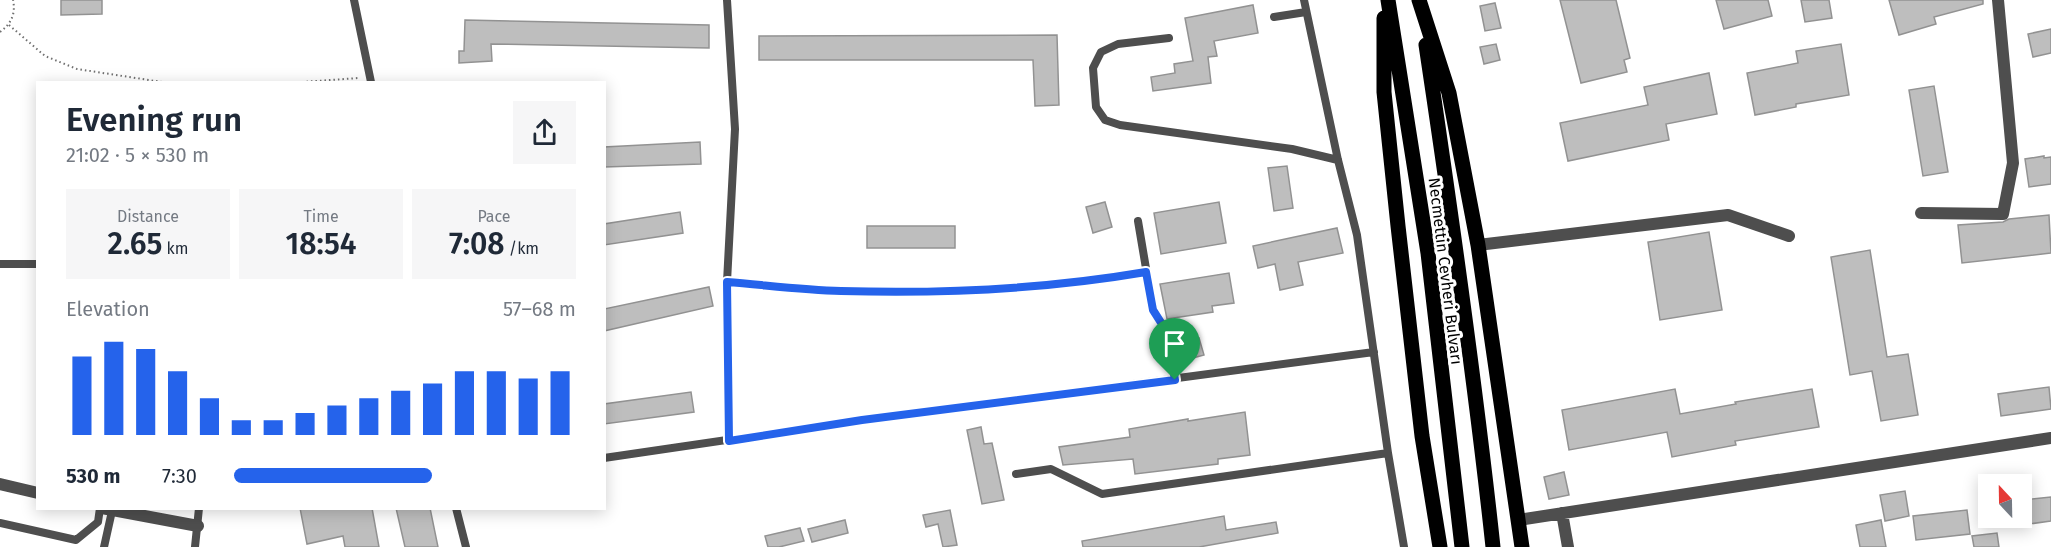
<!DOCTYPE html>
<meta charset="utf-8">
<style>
body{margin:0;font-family:"Fira Sans",sans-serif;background:#f6f6f7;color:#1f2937;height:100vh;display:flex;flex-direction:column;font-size:22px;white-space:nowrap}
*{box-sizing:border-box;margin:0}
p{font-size:20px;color:#747a83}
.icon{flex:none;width:33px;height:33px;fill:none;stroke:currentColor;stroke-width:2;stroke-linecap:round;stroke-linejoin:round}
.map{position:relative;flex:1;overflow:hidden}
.details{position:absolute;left:36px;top:81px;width:570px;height:429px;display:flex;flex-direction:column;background:#fff;border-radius:0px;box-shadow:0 3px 15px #0003}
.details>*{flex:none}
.needle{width:39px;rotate:338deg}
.fabs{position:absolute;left:1978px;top:474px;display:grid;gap:12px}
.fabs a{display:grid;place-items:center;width:54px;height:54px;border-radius:0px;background:#fff;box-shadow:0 3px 15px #0003;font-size:30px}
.pin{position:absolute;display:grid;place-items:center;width:51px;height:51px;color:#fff;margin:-62px -26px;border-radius:50% 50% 50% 0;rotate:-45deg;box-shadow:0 0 6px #0007}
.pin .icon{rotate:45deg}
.round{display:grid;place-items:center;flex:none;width:63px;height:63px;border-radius:0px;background:#f6f6f7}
.summary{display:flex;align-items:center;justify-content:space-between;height:102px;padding:0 30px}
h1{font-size:33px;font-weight:600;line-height:45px}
.metrics{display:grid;grid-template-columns:repeat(3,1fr);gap:9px;height:102px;padding:6px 30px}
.metrics div{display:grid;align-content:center;border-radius:0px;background:#f6f6f7;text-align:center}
.metrics b{font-size:30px;font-weight:600}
.metrics small{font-size:16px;font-weight:400}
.metrics p{font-size:16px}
.chart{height:168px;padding:12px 30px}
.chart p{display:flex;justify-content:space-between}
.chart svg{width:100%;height:108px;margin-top:6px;stroke:#2563eb;stroke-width:6}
ul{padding:0 30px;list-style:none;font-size:20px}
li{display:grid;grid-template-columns:96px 72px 1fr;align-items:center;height:45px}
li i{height:15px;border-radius:8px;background:#2563eb}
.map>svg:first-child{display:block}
</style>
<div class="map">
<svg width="2051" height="547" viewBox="0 0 2051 547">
<rect width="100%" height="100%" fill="#fff"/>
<path fill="#bebebe" stroke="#929292" stroke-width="1.5" d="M 61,0 L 102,0 L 102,14 L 61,15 Z
M 1560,0 L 1616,0 L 1630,58 L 1624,60 L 1627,72 L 1581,83 Z
M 1716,0 L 1768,0 L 1772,16 L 1724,29 Z
M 1801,0 L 1829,0 L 1832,18 L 1805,22 Z
M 1889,0 L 1983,0 L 1983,4 L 1934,17 L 1936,24 L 1899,35 Z
M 1495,3 L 1501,28 L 1485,31 L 1480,6 Z
M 1253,5 L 1258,33 L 1214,41 L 1217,56 L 1208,57 L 1211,83 L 1153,91 L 1151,77 L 1175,73 L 1174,64 L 1193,61 L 1185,18 Z
M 465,20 L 709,25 L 709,48 L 491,44 L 492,61 L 459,63 L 459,51 L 464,51 Z
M 2051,29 L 2051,53 L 2033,57 L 2028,34 Z
M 1057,35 L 1059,105 L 1035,106 L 1033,60 L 759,60 L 759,36 Z
M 1496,44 L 1500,60 L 1484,64 L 1480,47 Z
M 1841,44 L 1849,95 L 1796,104 L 1796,107 L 1755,115 L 1747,73 L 1798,63 L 1796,51 Z
M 1709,73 L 1717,114 L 1666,124 L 1669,140 L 1568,161 L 1560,123 L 1648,105 L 1644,87 Z
M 1934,86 L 1948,172 L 1923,176 L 1909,90 Z
M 700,142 L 701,164 L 604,167 L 604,147 Z
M 2044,156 L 2044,158 L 2051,157 L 2051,184 L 2029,187 L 2025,159 Z
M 1287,166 L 1293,208 L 1274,211 L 1268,168 Z
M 1105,202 L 1112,227 L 1093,233 L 1086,207 Z
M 1219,202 L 1226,243 L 1161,254 L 1154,213 Z
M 680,212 L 683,233 L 604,245 L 604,224 Z
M 2049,215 L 2051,253 L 1962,263 L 1958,225 L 2003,222 L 2009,219 Z
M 867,226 L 955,226 L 955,248 L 867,248 Z
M 1337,228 L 1343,253 L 1298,262 L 1303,285 L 1280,290 L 1275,264 L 1258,268 L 1253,246 Z
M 1709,232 L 1722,310 L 1660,320 L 1648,242 Z
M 1870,250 L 1887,357 L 1908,354 L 1918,415 L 1881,421 L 1872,371 L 1850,375 L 1831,257 Z
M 1229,273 L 1234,303 L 1212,306 L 1213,312 L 1167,319 L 1160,284 Z
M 709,287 L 713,306 L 604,331 L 604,309 Z
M 1199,338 L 1204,355 L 1189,359 L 1184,342 Z
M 2049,387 L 2051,409 L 2001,416 L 1998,394 Z
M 1675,389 L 1680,414 L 1736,404 L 1735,402 L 1812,389 L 1819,427 L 1735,441 L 1736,445 L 1672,457 L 1667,432 L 1569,450 L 1562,410 Z
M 691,392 L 694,412 L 604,424 L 604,404 Z
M 1245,412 L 1250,455 L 1218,459 L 1218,464 L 1135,474 L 1133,459 L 1063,465 L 1059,447 L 1130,437 L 1129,429 L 1188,419 L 1188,421 Z
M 981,427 L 984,444 L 992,443 L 1004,500 L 982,504 L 967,430 Z
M 1564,472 L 1569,495 L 1549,499 L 1544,477 Z
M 1905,491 L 1909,516 L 1885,521 L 1880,495 Z
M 2051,497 L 2051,521 L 2022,525 L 2022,500 Z
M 300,508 L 372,508 L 379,547 L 345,547 L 343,536 L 307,544 Z
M 396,508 L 430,508 L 438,547 L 405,547 Z
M 950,510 L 957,545 L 943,547 L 938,524 L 926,527 L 923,515 Z
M 1967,510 L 1970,534 L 1916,540 L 1913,516 Z
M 1224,516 L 1226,530 L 1276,522 L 1278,533 L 1199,547 L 1083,547 L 1082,541 Z
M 845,520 L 848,533 L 812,542 L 808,529 Z
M 1881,520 L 1886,547 L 1860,547 L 1856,525 Z
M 800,528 L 804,541 L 779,547 L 768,547 L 765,536 Z
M 1997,533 L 1999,547 L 1974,547 L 1972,536 Z"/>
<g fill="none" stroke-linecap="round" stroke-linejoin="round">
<path stroke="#707070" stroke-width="2" stroke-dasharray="1.5 3" stroke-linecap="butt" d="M 9,25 L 45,56 L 77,69 L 162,82
M 0,32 C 11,24 16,14 13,0
M 302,82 L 359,78"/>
<path stroke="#4e4e4e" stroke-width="8" d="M 354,0 L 371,82
M 727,0 L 735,129 L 727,282 L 729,441
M 1304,0 L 1338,160 L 1357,235 L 1388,453 L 1404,547
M 1274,17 L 1306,12
M 1169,38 L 1118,44 L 1101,52 L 1093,68 L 1096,107 L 1105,120 L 1120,125 L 1292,149 L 1338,160
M 1138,221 L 1153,310 L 1167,332 L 1175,380
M 0,264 L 38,264
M 727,282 C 765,285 803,290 841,291 C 943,294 1046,289 1146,272
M 604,458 L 862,420 L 1374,352
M 1016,474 L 1051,469 L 1102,494 L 1388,453
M 456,508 L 466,547
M 0,523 L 76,540 L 98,522 L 100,508
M 104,547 L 112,511
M 195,547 L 199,508"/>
<path stroke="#4e4e4e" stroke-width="12" d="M 1921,213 L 2003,214 L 2013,163 L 1998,0
M 1478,245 L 1728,215 L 1789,236
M 0,484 L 38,493
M 102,508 L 198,526
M 1562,513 L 1568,547
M 1518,520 L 2051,438"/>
<path stroke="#000" stroke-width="15" d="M 1388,0 L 1428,253 L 1462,547
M 1419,0 L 1449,93 L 1478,245 L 1522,547
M 1384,18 L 1384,92 L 1398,226 L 1422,436 L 1440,547
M 1426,45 C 1451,212 1475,379 1493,547"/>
</g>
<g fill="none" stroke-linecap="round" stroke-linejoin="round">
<g stroke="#fff" stroke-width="12">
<path id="route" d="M 1146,272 L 1153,310 L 1167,332 L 1175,380 L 862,420 L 729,441 L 727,282 C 765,285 803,290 841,291 C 943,294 1046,289 1146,272 Z"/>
</g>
<use href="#route" stroke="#2563eb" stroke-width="8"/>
</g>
<g text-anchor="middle" stroke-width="6" stroke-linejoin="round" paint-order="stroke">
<g font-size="16" fill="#000" stroke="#fff">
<text transform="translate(1446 271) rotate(83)" y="6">Necmettin Cevheri Bulvarı</text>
</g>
</g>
</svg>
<div class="fabs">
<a><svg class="needle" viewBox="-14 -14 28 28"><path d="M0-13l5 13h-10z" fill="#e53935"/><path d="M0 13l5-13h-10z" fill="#747a83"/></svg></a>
</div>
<div class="pin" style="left:1175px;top:380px;background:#1e9e55"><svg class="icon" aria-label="arrive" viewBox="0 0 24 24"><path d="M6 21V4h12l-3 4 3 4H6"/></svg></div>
<section class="details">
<div class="summary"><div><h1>Evening run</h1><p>21:02 · 5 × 530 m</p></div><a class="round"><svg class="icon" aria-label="share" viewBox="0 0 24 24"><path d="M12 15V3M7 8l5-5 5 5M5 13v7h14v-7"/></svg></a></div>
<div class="metrics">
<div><p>Distance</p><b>2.65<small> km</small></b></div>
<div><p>Time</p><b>18:54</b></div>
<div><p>Pace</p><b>7:08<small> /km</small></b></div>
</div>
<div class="chart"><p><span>Elevation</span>57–68 m</p>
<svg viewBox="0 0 160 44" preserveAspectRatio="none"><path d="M5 44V12M15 44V6M25 44V9M35 44V18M45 44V29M55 44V38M65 44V38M75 44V35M85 44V32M95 44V29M105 44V26M115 44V23M125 44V18M135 44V18M145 44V21M155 44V18"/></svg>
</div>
<ul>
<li><b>530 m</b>7:30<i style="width:58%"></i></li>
</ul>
</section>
</div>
